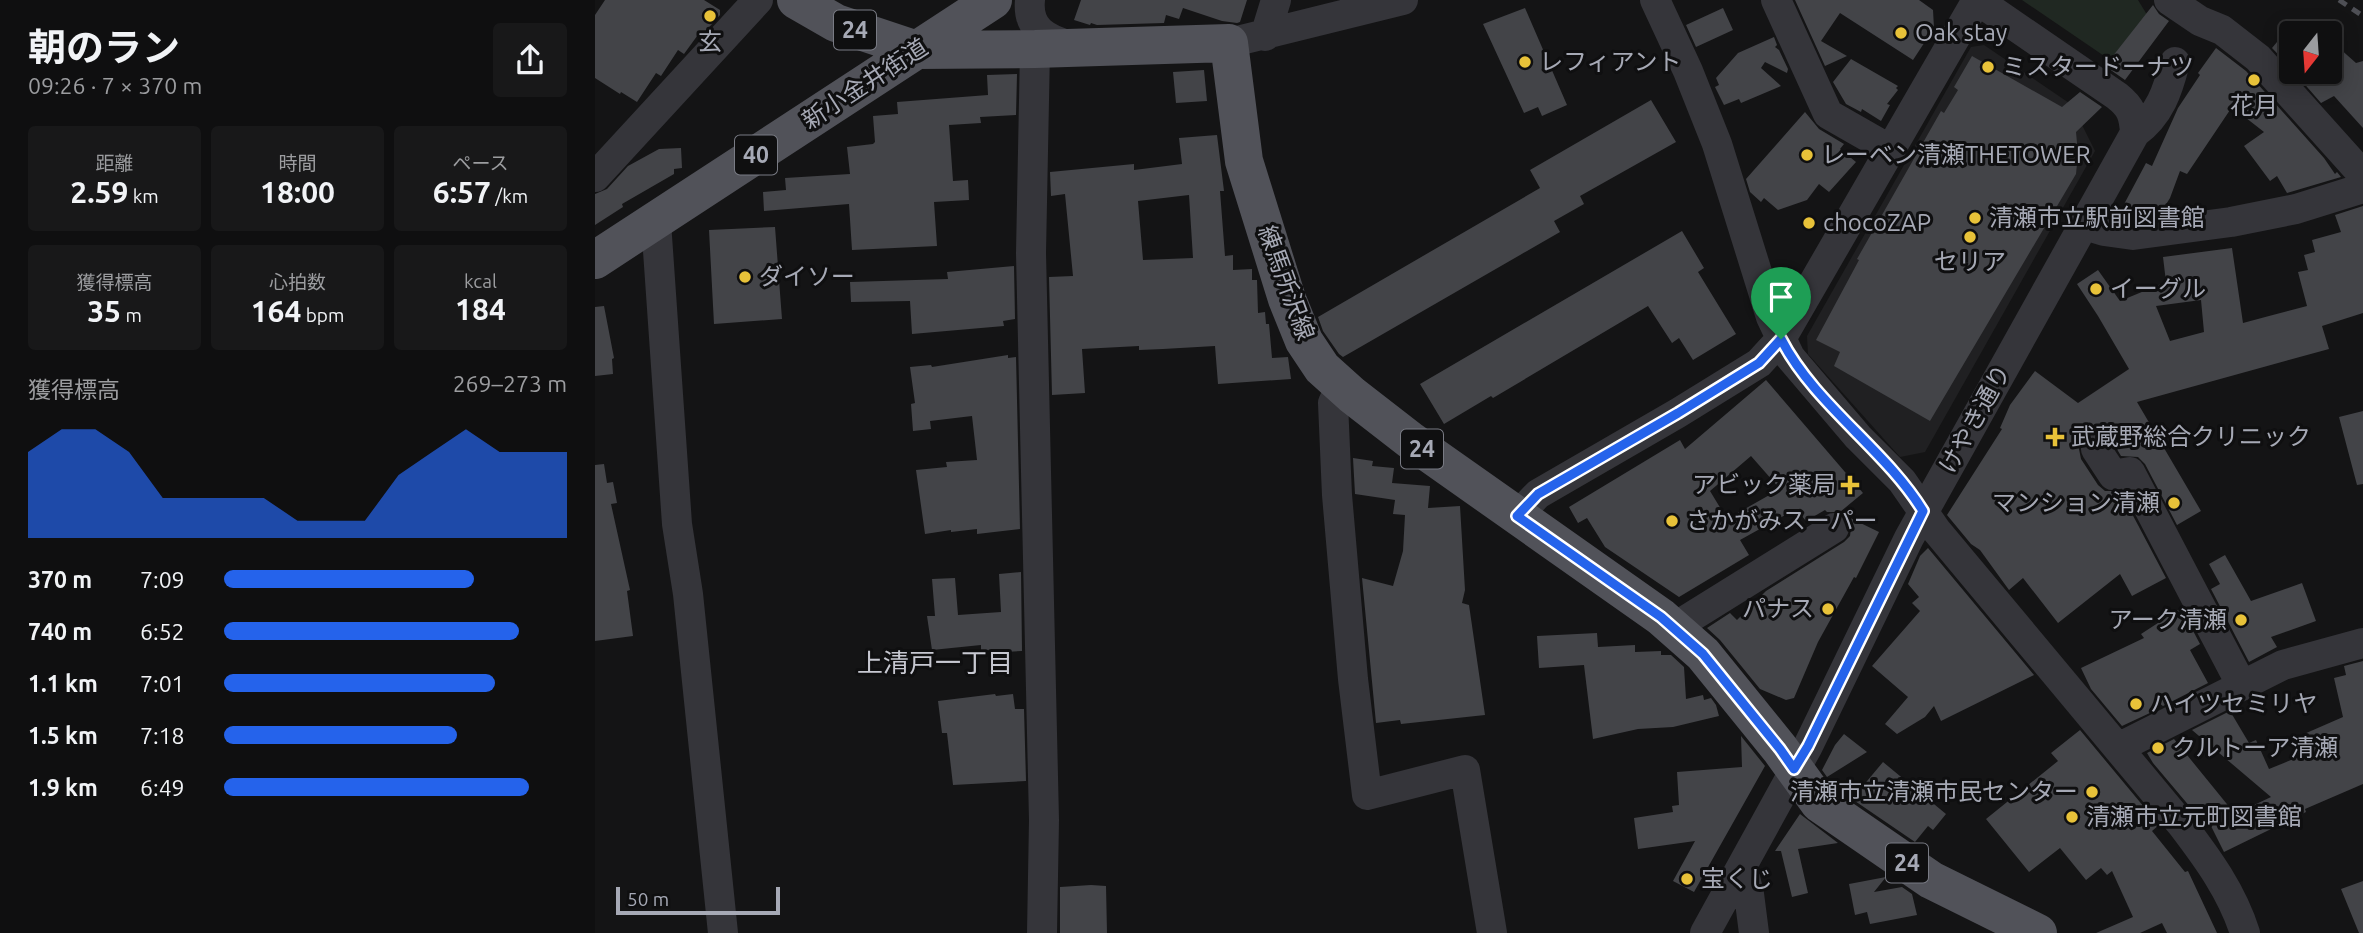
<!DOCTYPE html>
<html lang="ja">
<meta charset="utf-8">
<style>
body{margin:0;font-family:Ubuntu,"Noto Sans JP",sans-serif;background:#181819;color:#f1f3f6;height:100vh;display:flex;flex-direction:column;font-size:26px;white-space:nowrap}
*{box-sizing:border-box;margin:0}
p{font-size:23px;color:#9b9c9f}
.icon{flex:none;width:38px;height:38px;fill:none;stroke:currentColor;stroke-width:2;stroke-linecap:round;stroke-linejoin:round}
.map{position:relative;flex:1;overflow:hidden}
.drawer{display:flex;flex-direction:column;background:#0f0f10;width:595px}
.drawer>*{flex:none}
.needle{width:46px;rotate:197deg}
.fabs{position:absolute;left:1684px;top:21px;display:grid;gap:14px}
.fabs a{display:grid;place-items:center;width:63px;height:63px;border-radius:7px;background:#0f0f10;box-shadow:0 4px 18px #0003,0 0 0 2px #2f2f30;font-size:35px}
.scale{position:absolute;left:21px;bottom:18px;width:164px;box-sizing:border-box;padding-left:7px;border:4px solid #a6a9b5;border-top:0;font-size:19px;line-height:24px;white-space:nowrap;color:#a6a9b5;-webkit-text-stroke:5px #0f0f10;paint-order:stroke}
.pin{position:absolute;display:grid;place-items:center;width:60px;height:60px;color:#fff;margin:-72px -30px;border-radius:50% 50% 50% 0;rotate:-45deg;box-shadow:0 0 7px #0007}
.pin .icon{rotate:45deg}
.round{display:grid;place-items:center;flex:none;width:74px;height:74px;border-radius:7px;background:#181819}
.summary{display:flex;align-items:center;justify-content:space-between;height:119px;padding:0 28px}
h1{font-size:38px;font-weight:700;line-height:52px}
.metrics{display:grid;grid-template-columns:repeat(3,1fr);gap:10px;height:119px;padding:7px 28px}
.metrics div{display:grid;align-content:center;border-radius:7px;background:#181819;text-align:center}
.metrics b{font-size:30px;font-weight:700}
.metrics small{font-size:19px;font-weight:400}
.metrics p{font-size:19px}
.chart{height:196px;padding:14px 28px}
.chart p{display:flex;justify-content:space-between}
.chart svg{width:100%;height:126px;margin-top:7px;fill:#2563eb;opacity:.7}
ul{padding:0 28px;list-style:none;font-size:23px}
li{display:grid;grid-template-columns:112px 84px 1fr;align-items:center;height:52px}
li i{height:18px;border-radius:9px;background:#2563eb}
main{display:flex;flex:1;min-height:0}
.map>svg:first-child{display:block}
</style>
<main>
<section class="drawer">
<div class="summary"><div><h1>朝のラン</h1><p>09:26 · 7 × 370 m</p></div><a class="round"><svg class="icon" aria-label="share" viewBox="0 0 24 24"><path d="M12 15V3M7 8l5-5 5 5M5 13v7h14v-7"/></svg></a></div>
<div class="metrics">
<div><p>距離</p><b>2.59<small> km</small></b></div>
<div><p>時間</p><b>18:00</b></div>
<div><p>ペース</p><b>6:57<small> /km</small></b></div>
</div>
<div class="metrics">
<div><p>獲得標高</p><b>35<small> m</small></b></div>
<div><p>心拍数</p><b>164<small> bpm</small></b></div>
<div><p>kcal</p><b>184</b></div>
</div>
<div class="chart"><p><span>獲得標高</span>269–273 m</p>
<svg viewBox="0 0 160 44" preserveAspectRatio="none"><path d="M0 44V14L10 6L20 6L30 14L40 30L50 30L60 30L70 30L80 38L90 38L100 38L110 22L120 14L130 6L140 14L150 14L160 14V44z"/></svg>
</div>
<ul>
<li><b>370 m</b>7:09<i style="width:73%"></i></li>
<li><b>740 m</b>6:52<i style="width:86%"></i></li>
<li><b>1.1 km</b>7:01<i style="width:79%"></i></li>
<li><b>1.5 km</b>7:18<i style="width:68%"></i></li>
<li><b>1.9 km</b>6:49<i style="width:89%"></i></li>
</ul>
</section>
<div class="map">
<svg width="1768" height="933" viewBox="0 0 1768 933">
<rect width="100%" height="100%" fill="#141415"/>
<path fill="#202022" d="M 1389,45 L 1477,105 L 1500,151 L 1330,452 L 1305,457 L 1213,354 L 1212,336 L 1376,47 Z"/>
<path fill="#202822" d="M 1427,0 L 1543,0 L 1554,18 L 1518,62 Z"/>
<path fill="#434448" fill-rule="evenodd" d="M 10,0 L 109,0 L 125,10 L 125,15 L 108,34 L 105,32 L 89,54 L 83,50 L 66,76 L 61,73 L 42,102 L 26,92 L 25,94 L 0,78 L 0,15 Z
M 486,0 L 652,0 L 645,22 L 642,23 L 627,21 L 588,8 L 584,19 L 571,15 L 569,23 L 502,25 L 496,23 L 495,25 L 479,20 Z
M 1200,0 L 1324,0 L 1338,10 L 1339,28 L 1318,60 L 1245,13 L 1226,41 L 1252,56 L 1230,66 Z
M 1558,5 L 1564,14 L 1574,21 L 1530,80 L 1510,66 Z
M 930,8 L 972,105 L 947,116 L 943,107 L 929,113 L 888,24 Z
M 1128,8 L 1138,30 L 1101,47 L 1091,25 Z
M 1696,25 L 1696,68 L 1677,48 Z
M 1179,37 L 1182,45 L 1180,47 L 1184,50 L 1193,69 L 1192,73 L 1170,62 L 1166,68 L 1186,86 L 1146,103 L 1144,99 L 1129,105 L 1120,87 L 1124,85 L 1121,78 L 1143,53 Z
M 1734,39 L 1761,63 L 1768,61 L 1768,128 L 1739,96 L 1726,103 L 1699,72 L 1734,72 Z
M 1621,48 L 1651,71 L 1729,158 L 1740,174 L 1742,172 L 1746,177 L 1692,193 L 1682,176 L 1675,181 L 1649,146 L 1669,132 L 1637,107 L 1592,174 L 1585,171 L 1575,198 L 1565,214 L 1543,217 L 1527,208 L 1551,163 L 1557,166 L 1583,108 L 1605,75 L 1603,73 Z
M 1377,56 L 1467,107 L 1485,92 L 1507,107 L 1481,132 L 1483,154 L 1481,174 L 1335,421 L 1239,366 L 1245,352 L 1221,340 L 1264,260 L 1262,259 L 1346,111 L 1349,113 L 1363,90 L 1359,87 Z
M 1256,59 L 1303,86 L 1301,88 L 1303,90 L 1292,104 L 1295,105 L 1286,121 L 1267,109 L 1266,112 L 1251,104 L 1238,82 Z
M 609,70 L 612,101 L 581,103 L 578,72 Z
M 422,74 L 421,115 L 385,117 L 386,123 L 354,125 L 358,181 L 373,180 L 374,200 L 339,202 L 342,246 L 257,250 L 254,204 L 169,211 L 168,192 L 191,190 L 190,178 L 255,174 L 252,147 L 278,144 L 280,142 L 278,116 L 303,114 L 302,102 L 393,95 L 392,75 Z
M 1056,100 L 1081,142 L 985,196 L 989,204 L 959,221 L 965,232 L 748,357 L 744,354 L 728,331 L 723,317 L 945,188 L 935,170 Z
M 1210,112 L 1224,129 L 1249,144 L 1245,149 L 1261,162 L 1234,192 L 1224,184 L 1212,200 L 1183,210 L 1169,198 L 1166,202 L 1155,192 L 1151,179 Z
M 622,135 L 629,191 L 625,191 L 630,256 L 638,255 L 638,270 L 657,269 L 657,280 L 662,280 L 663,313 L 670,312 L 671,324 L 674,324 L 677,358 L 693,357 L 696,379 L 623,384 L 620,346 L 568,349 L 544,350 L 544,346 L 487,349 L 490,393 L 457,395 L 454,277 L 478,276 L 470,194 L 456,196 L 455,172 L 539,164 L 539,170 L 587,164 L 584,138 ZM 594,195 L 598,258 L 548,260 L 543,201 Z
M 86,148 L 87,168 L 79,169 L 79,174 L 27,204 L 28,207 L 0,225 L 0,194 L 12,189 L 33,166 L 64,149 Z
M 1768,206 L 1768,313 L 1727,326 L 1734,349 L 1542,402 L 1606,511 L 1582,525 L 1550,464 L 1543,457 L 1526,456 L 1516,439 L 1508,433 L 1499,432 L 1492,434 L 1486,441 L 1484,449 L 1486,459 L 1503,485 L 1510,491 L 1525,491 L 1571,578 L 1537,596 L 1525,574 L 1463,623 L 1428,578 L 1414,590 L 1385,550 L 1376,544 L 1352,515 L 1407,429 L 1405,428 L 1415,405 L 1440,371 L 1483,403 L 1534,369 L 1503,316 L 1482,284 L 1503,270 L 1525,301 L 1571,282 L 1568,257 L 1637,248 L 1648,323 L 1674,316 L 1712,306 L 1703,272 L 1713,270 L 1709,255 L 1720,252 L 1717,240 L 1746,232 L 1740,215 ZM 1606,300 L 1609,332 L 1575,341 L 1561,306 Z
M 180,227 L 187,319 L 119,324 L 114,230 Z
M 1087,231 L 1109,268 L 1103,272 L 1141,334 L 1098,360 L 1084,338 L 1077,343 L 1053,306 L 898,398 L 896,396 L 849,424 L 825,384 Z
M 419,266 L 420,319 L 408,321 L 409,326 L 317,334 L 315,301 L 256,302 L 255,282 L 353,279 L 352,272 Z
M 9,306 L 19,358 L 17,359 L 18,374 L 0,376 L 0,307 Z
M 413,355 L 413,358 L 421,357 L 425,529 L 382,534 L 382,529 L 356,532 L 356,530 L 330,534 L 321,470 L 352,467 L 351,462 L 382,460 L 377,416 L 335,421 L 336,429 L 318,431 L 316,404 L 320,403 L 315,367 L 336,365 L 337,367 Z
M 1171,380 L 1268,493 L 1245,512 L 1232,512 L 1230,510 L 1211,521 L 1201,509 L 1145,540 L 1154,555 L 1084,597 L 1010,547 L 992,518 L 983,523 L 974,507 L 1085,440 L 1090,449 ZM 1156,456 L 1185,489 L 1132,519 L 1115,491 Z
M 1768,411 L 1768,484 L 1762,485 L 1744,417 Z
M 758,458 L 778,461 L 777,466 L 799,468 L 797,483 L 835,486 L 833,508 L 865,506 L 870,590 L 867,603 L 874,605 L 890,715 L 806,724 L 805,720 L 781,723 L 767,578 L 798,586 L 808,551 L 810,515 L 798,514 L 800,500 L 760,494 Z
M 9,464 L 12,483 L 18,482 L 22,503 L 16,504 L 35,590 L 32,591 L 38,636 L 0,641 L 0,465 Z
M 1251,516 L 1284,532 L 1261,578 L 1259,577 L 1223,642 L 1199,698 L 1191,700 L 1165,689 L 1125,640 L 1112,628 L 1135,613 L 1142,620 L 1171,591 L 1249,542 L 1255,536 L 1256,528 Z
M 1333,548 L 1439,675 L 1346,721 L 1339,706 L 1330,717 L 1302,734 L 1290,724 L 1313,697 L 1277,666 L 1325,611 L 1317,603 L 1324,597 L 1313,584 L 1325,556 Z
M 1630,555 L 1656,601 L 1707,583 L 1721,621 L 1676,637 L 1682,647 L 1654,662 L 1616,589 L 1625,584 L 1614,564 Z
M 426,572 L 427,651 L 410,652 L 410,649 L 386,651 L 386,645 L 337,650 L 332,616 L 340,616 L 337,579 L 360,578 L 363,615 L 406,612 L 404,574 Z
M 1586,608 L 1605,644 L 1595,650 L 1613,683 L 1568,706 L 1564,703 L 1557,712 L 1527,726 L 1496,689 L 1486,668 L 1549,638 L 1546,634 Z
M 1002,633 L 1003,647 L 1040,645 L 1040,652 L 1066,651 L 1066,655 L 1076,655 L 1089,667 L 1091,699 L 1108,695 L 1109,700 L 1116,698 L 1121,705 L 1124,716 L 1078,727 L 1043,729 L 998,739 L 989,665 L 944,668 L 942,636 Z
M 1768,661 L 1768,784 L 1710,809 L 1711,812 L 1629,852 L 1608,810 L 1601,814 L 1558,763 L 1552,753 L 1579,739 L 1640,814 L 1676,797 L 1597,730 L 1635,711 L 1654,743 L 1661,740 L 1674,769 L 1716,752 L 1709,734 L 1748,717 L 1739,678 L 1751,675 L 1749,666 Z
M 400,694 L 401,696 L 418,694 L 420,709 L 429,709 L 431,781 L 358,785 L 352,733 L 347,733 L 343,701 Z
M 1485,730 L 1564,825 L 1557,831 L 1590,872 L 1593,871 L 1622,933 L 1572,933 L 1567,923 L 1545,933 L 1501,933 L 1538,917 L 1517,871 L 1512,875 L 1506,868 L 1491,880 L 1465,848 L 1434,872 L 1391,819 L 1463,761 L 1456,753 Z
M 1249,734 L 1272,752 L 1232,777 L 1227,770 L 1240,745 Z
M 1146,736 L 1170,766 L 1099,892 L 1078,881 L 1100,841 L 1043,849 L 1039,818 L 1078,812 L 1077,806 L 1084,805 L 1082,772 L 1147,767 Z
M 1288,762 L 1351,814 L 1338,830 L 1333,826 L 1320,842 L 1257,799 Z
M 1205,814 L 1243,843 L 1203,849 L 1213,893 L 1197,897 L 1186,851 L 1180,851 Z
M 1291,877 L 1279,892 L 1307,887 L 1317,894 L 1322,915 L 1275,924 L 1272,912 L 1260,915 L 1254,884 Z
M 1768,881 L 1768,933 L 1764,933 L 1746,889 Z
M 496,885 L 511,886 L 512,933 L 465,933 L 465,887 Z"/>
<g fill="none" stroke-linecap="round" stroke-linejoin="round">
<path stroke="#35353a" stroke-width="30" d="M 435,0 C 432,29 451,39 476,46
M 1060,0 L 1093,71 L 1122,144 L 1176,317 L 1195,357 L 1263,437 L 1307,481 L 1341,530 L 1587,825 C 1613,859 1637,892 1650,933
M 1181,0 L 1233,114 L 1296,150
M 1382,0 L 1522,96 C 1536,107 1539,115 1540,133
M 1574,0 L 1605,21 L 1627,30 L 1663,58 L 1768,175
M 670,36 L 681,0
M 634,43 L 808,0
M 440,49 L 436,253 L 449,820 L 447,933
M 0,177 L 163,0
M 61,222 L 82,524 L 93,594 L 128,933
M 1489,225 L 1509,231 L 1538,235 L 1636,222 L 1701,209 L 1768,188
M 746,386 L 738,403 L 742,495 L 758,679 L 772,795 L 870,770 L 897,933
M 1501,449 L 1518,475 L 1535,472 L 1647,686
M 922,516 L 943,494 L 1083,413 L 1164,363 L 1186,339 L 1382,0
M 1080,629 L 1088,622 L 1239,528
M 1523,748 L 1688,665 L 1768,643
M 1147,866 L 1154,894 L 1159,933
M 1110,933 L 1213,746 L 1314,538 L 1540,133 C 1565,115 1573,90 1580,62"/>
<path stroke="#515259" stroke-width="38" d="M 201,0 L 241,23 L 322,50 L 440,49 L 634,43 L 649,161 L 692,299 L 709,341 L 727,368 L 757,395 L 815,440 L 1066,617 L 1108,654 L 1185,749 L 1224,803 L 1336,880 L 1443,933
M 0,260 L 398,0"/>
<path stroke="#4e4f55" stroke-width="5" stroke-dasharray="9 7" stroke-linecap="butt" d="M 1744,0 L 1768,16"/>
</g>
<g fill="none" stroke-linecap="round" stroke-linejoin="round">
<g stroke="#fff" stroke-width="14">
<path id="route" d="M 1186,339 C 1220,405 1290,449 1328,511 L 1213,746 L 1199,769 L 1185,749 L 1108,654 L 1066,617 L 922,516 L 943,494 L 1083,413 L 1164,363 Z"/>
</g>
<use href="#route" stroke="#2563eb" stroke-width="9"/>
</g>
<g fill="#e8c239" stroke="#0f0f10" stroke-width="2.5">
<circle cx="115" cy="16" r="7"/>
<circle cx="1306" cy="33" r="7"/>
<circle cx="930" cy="62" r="7"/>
<circle cx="1393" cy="67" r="7"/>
<circle cx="1659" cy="80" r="7"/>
<circle cx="1212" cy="155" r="7"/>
<circle cx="1380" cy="218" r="7"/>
<circle cx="1214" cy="223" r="7"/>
<circle cx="1375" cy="237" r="7"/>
<circle cx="150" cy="277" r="7"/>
<circle cx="1501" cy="289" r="7"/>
<path d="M1456.5 426.5h7v7h7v7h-7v7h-7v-7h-7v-7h7z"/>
<path d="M1251.5 474.5h7v7h7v7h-7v7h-7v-7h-7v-7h7z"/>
<circle cx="1579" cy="503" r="7"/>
<circle cx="1077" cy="521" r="7"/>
<circle cx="1233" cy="609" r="7"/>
<circle cx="1646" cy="620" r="7"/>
<circle cx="1541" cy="704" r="7"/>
<circle cx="1563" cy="748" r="7"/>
<circle cx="1497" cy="792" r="7"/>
<circle cx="1477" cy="817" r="7"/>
<circle cx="1092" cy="879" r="7"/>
</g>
<g text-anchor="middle" stroke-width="6" stroke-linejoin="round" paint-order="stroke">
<g fill="#0f0f10" stroke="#797b84" stroke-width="2">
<rect x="239" y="10.5" width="42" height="39" rx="5"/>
<rect x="140" y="135.5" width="42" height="39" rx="5"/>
<rect x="806" y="429.5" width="42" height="39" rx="5"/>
<rect x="1291" y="843.5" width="42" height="39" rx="5"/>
</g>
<g font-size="23" font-weight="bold" fill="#a6a9b5">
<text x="260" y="38">24</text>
<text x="161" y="163">40</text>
<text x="827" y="457">24</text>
<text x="1312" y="871">24</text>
</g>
<g font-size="24" fill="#a6a9b5" stroke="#0f0f10" text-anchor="start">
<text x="1320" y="41">Oak stay</text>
<text x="115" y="50" text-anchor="middle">玄</text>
<text x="944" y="70">レフィアント</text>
<text x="1407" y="75">ミスタードーナツ</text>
<text x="1659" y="114" text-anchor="middle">花月</text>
<text x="1226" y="163">レーベン清瀬THETOWER</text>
<text x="1394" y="226">清瀬市立駅前図書館</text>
<text x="1228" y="231">chocoZAP</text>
<text x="1375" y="270" text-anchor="middle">セリア</text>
<text x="164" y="285">ダイソー</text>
<text x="1515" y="297">イーグル</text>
<text x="1476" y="445">武蔵野総合クリニック</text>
<text x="1241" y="493" text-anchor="end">アビック薬局</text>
<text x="1565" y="511" text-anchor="end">マンション清瀬</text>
<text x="1091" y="529">さかがみスーパー</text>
<text x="1219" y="617" text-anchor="end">パナス</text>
<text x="1632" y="628" text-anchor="end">アーク清瀬</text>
<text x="1555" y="712">ハイツセミリヤ</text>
<text x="1577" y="756">クルトーア清瀬</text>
<text x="1483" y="800" text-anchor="end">清瀬市立清瀬市民センター</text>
<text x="1491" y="825">清瀬市立元町図書館</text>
<text x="1106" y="887">宝くじ</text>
</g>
<g font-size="24" fill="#a6a9b5" stroke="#0f0f10">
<text transform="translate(270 84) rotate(-33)" y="8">新小金井街道</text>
<text transform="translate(691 283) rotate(70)" y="8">練馬所沢線</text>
<text transform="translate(1380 419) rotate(-61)" y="8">けやき通り</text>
</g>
<g font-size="26" fill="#c7c8d1" stroke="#0f0f10">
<text x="340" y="672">上清戸一丁目</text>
</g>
</g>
</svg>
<div class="fabs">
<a><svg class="needle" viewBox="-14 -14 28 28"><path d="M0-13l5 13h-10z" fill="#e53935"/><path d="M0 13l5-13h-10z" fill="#9b9c9f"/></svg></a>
</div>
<div class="scale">50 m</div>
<div class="pin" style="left:1186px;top:339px;background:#1e9e55"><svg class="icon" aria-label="arrive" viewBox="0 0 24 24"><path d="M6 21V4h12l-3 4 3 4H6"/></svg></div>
</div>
</main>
